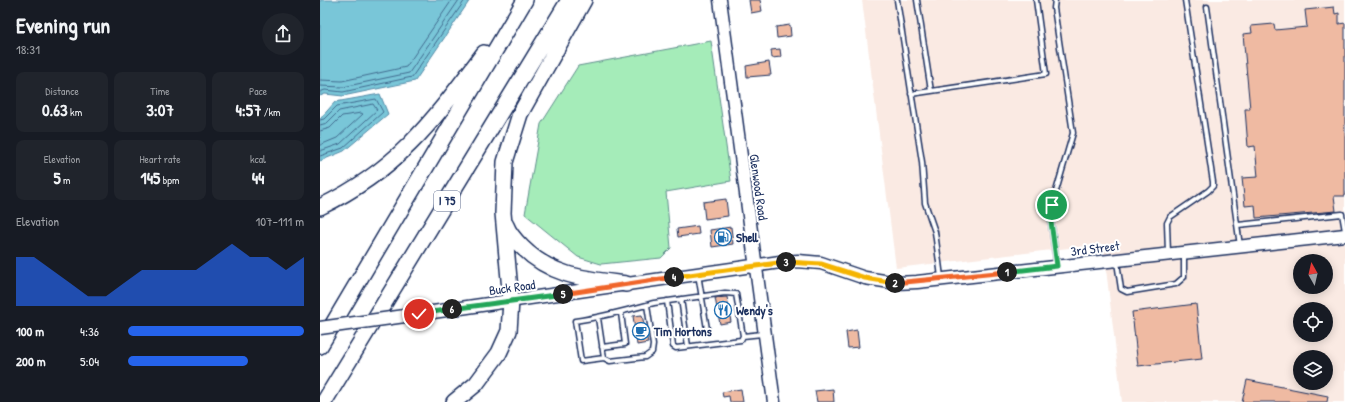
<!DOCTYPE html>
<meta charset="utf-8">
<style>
body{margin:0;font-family:"Patrick Hand",sans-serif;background:#20242c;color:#f1f3f6;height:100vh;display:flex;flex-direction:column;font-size:15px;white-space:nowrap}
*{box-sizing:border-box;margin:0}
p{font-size:13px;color:#9ea1a6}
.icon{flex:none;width:22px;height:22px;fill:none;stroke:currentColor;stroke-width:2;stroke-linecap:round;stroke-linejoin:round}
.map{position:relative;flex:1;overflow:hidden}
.side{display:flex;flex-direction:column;background:#171b24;width:320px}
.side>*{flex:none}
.needle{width:26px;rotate:352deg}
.fabs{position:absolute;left:973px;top:254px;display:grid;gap:8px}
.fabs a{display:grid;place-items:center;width:40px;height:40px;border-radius:50%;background:#171b24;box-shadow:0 2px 10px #0003;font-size:20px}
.pin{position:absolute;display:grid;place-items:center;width:34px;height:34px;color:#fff;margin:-17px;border:2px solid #fff;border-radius:50%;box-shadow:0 1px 4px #0007}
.km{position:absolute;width:20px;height:20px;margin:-10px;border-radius:50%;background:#222;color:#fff;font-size:11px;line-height:20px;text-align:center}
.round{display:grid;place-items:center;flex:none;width:42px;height:42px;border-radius:21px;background:#20242c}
.summary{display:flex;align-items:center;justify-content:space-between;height:68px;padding:0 16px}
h1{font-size:22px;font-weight:700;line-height:30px}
.metrics{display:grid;grid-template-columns:repeat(3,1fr);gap:6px;height:68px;padding:4px 16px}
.metrics div{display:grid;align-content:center;border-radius:8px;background:#20242c;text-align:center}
.metrics b{font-size:17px;font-weight:700}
.metrics small{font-size:11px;font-weight:400}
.metrics p{font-size:11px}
.chart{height:112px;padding:8px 16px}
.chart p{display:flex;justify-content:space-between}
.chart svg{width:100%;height:72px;margin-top:4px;fill:#2563eb;opacity:.7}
ul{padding:0 16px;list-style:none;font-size:13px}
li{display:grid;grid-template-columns:64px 48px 1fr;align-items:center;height:30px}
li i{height:10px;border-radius:5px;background:#2563eb}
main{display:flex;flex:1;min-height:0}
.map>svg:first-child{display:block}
</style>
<main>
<section class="side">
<div class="summary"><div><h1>Evening run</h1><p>18:31</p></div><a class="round"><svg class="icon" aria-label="share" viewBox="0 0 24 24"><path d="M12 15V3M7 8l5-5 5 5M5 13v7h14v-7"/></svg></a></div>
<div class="metrics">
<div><p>Distance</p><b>0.63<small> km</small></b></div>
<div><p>Time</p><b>3:07</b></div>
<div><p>Pace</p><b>4:57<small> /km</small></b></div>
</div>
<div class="metrics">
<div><p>Elevation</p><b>5<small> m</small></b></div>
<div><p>Heart rate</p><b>145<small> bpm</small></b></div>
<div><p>kcal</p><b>44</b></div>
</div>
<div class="chart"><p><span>Elevation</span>107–111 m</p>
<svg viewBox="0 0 160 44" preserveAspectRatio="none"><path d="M0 44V14L10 14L20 22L30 30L40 38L50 38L60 30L70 22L80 22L90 22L100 22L110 14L120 6L130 14L140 14L150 22L160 14V44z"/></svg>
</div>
<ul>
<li><b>100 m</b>4:36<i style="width:100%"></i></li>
<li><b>200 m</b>5:04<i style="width:68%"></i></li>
</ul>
</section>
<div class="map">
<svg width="1025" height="402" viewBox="0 0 1025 402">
<rect width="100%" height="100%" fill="#fff"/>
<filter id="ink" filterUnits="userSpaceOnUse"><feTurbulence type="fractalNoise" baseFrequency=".025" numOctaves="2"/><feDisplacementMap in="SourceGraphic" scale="8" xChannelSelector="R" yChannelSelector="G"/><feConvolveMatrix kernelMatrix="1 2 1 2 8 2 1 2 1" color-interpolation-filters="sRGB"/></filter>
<g filter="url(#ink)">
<path fill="#faeae3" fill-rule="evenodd" d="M 542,0 L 1025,0 L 1025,402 L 802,402 L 783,244 L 576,268 ZM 980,261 L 1006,261 L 1006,287 L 980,287 ZM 980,309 L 1006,309 L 1006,335 L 980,335 ZM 980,357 L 1006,357 L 1006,383 L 980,383 Z"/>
<path fill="#a5ecb9" stroke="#608e8c" d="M 391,41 L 411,181 L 346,192 L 351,248 L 341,258 L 281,264 L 258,257 L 205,214 L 221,124 L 258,66 Z"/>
<path fill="#79c6d8" stroke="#538aa7" d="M 0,0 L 150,0 L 95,81 L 23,96 L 5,94 L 0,96 Z
M 60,94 L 68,114 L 24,151 L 0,161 L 0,119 L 15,102 Z"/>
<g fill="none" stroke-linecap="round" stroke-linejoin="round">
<path stroke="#416b8f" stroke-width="1" d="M 0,80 L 22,81 L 86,67 L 132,0
M 0,86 L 23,87 L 89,73 L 139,0
M 0,92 L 5,90 L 23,92 L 92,77 L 145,0
M 0,120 L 4,119 L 17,106 L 56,99 L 63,112 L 23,148 L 0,156
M 0,125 L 7,123 L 19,111 L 53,104 L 57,110 L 20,144 L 0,151
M 0,131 L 10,128 L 22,116 L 41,113 L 43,114 L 17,138 L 0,145"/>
</g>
<path fill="#efbaa2" stroke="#1b2f5e" d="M 429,0 L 440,0 L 442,11 L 431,13 Z
M 1014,7 L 1015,14 L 1019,13 L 1019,24 L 1025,23 L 1025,196 L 1014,196 L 1016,211 L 936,218 L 935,205 L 925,206 L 922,178 L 938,177 L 935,146 L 928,147 L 925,109 L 930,109 L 923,34 L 932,33 L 931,26 L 954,24 L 955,30 L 987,27 L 985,10 Z
M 470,25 L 471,36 L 457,38 L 456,27 Z
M 460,49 L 461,57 L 452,58 L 451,50 Z
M 449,62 L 451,75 L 427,77 L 426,66 Z
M 406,199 L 408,216 L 385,219 L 383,202 Z
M 378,226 L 379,234 L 358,237 L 357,229 Z
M 411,227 L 413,244 L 392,247 L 390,230 Z
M 407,297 L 411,322 L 400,324 L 395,298 Z
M 876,304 L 882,359 L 818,366 L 812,312 Z
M 322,315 L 328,343 L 317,345 L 313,316 Z
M 537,330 L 539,347 L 528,348 L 526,332 Z
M 927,380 L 1008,396 L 1007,402 L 922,402 Z
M 421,389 L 423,402 L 410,402 L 409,396 L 403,397 L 402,392 Z
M 513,389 L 514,402 L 497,402 L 495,391 Z"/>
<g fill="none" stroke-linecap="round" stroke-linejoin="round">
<g stroke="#1b2f5e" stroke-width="7">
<path id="lane" d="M 577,0 L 602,162 L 605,203 L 615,232 L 621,277
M 597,0 L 611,91
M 735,0 L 734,8 L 753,133 L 732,205 L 731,222 L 737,266
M 887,7 L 920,246
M 591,94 L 726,74 L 716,0
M 918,225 L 1022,214 L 1025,231
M 848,253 L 847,223 L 850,217 L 888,191 L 893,186 L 893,182 L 865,0
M 797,262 L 801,289 L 807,292 L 856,284 L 864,277 L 864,254
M 378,274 L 387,329
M 361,299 L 368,346
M 347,301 L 353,346 L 356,348 L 421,340 L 423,336 L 442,334
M 327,305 L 333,345 L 332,352 L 325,357 L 290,361 L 284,358 L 261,361 L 255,321 C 283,317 308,310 334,303 L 405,293 L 416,294 L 423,336
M 278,318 L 284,358
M 282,347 L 305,344 L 301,313"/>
</g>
<g stroke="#1b2f5e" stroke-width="15">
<path id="secondary" d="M 400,0 L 454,402
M 99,314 L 460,262 L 478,261 L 501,263 L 545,278 L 577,283 L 597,282 L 1025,235"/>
</g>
<g stroke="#1b2f5e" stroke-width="18">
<path id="highway" d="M 0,207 C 79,169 113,121 164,53
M 186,225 C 189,234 196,241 202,247 C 232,277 266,279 306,284
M 0,346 L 205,0
M 4,402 L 249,0
M 134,402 L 156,384 L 179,353 L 189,331 L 191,301 L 183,213 L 185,162 L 200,114 L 264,0"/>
</g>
<use href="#lane" stroke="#fff" stroke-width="4"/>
<use href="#secondary" stroke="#fff" stroke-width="12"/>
<use href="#highway" stroke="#fff" stroke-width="15"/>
<g stroke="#1b2f5e" stroke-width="15" stroke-linecap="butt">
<path id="secondary-bridge" d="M 0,328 L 99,314"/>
</g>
<use href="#secondary-bridge" stroke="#fff" stroke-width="12"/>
</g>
</g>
<g fill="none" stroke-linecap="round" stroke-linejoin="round" filter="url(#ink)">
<g stroke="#fff" stroke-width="8">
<path id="split-1" d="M 687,272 L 737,266 L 731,222 L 732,205"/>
</g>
<g stroke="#fff" stroke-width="8">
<path id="split-2" d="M 575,283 L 687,272"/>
</g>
<g stroke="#fff" stroke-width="8">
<path id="split-3" d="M 466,262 L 501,264 L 545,278 L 575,283"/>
</g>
<g stroke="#fff" stroke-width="8">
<path id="split-4" d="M 354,277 L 466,262"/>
</g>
<g stroke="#fff" stroke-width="8">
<path id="split-5" d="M 243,294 L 354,277"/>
</g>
<g stroke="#fff" stroke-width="8">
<path id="split-6" d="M 132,309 L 243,294"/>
</g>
<g stroke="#fff" stroke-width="8">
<path id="split-7" d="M 99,314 L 132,309"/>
</g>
<use href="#split-1" stroke="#22a559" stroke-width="5"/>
<use href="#split-2" stroke="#f0652b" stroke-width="5"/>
<use href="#split-3" stroke="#f5b400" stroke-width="5"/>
<use href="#split-4" stroke="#f5b400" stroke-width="5"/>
<use href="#split-5" stroke="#f0652b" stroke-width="5"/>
<use href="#split-6" stroke="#22a559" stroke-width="5"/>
<use href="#split-7" stroke="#22a559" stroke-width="5"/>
</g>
<defs>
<g id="fuel-ring" transform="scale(0.9)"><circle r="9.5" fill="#fff" stroke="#1f6fb2" stroke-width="1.5"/><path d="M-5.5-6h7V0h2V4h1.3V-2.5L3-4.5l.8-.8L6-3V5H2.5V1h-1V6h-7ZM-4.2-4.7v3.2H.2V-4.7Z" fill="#1f6fb2"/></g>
<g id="restaurant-ring" transform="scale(0.9)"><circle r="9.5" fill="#fff" stroke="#1f6fb2" stroke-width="1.5"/><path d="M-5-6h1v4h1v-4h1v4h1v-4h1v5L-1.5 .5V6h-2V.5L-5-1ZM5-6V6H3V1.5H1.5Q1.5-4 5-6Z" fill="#1f6fb2"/></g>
<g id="cafe-ring" transform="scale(0.9)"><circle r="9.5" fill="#fff" stroke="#1f6fb2" stroke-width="1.5"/><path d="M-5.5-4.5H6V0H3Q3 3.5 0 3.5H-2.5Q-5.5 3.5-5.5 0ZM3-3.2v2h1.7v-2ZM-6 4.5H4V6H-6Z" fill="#1f6fb2"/></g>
</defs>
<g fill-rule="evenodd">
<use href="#fuel-ring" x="403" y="237"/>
<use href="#restaurant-ring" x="403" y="310"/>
<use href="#cafe-ring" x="321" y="331"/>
</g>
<g text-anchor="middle" stroke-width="4" stroke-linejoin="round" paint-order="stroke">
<rect fill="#fff" stroke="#5f6d8e" stroke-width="1" x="114" y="191" width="26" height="20" rx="3"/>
<g font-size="12" font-weight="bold" fill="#1b2f5e">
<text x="127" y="205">I 75</text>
</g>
<g font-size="13" fill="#1b2f5e" stroke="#fff">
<text transform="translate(439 187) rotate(82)" y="5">Glenwood Road</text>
<text transform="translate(775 248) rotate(-7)" y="5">3rd Street</text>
<text transform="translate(192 287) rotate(-8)" y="5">Buck Road</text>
</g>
<g font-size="13" font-weight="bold" fill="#1b2f5e" stroke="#fff" text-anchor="start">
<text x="416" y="242">Shell</text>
<text x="416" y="315">Wendy's</text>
<text x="334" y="336">Tim Hortons</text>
</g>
</g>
</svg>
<div class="fabs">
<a><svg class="needle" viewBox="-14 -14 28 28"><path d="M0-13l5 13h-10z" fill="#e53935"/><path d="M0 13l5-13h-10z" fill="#9ea1a6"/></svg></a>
<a><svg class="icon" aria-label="locate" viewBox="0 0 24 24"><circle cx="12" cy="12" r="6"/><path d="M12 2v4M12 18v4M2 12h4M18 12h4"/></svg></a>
<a><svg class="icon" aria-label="layers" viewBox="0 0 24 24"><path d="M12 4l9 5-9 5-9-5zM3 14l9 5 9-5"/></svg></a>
</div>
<div class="pin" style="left:732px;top:205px;background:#1e9e55"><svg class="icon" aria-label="arrive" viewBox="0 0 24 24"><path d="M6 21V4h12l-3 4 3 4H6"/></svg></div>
<div class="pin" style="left:99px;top:314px;background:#d93025"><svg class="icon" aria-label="check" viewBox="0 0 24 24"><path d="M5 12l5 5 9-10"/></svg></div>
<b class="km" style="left:687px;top:272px">1</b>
<b class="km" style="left:575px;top:283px">2</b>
<b class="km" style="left:466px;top:262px">3</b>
<b class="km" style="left:354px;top:277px">4</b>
<b class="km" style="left:243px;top:294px">5</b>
<b class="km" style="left:132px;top:309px">6</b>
</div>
</main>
